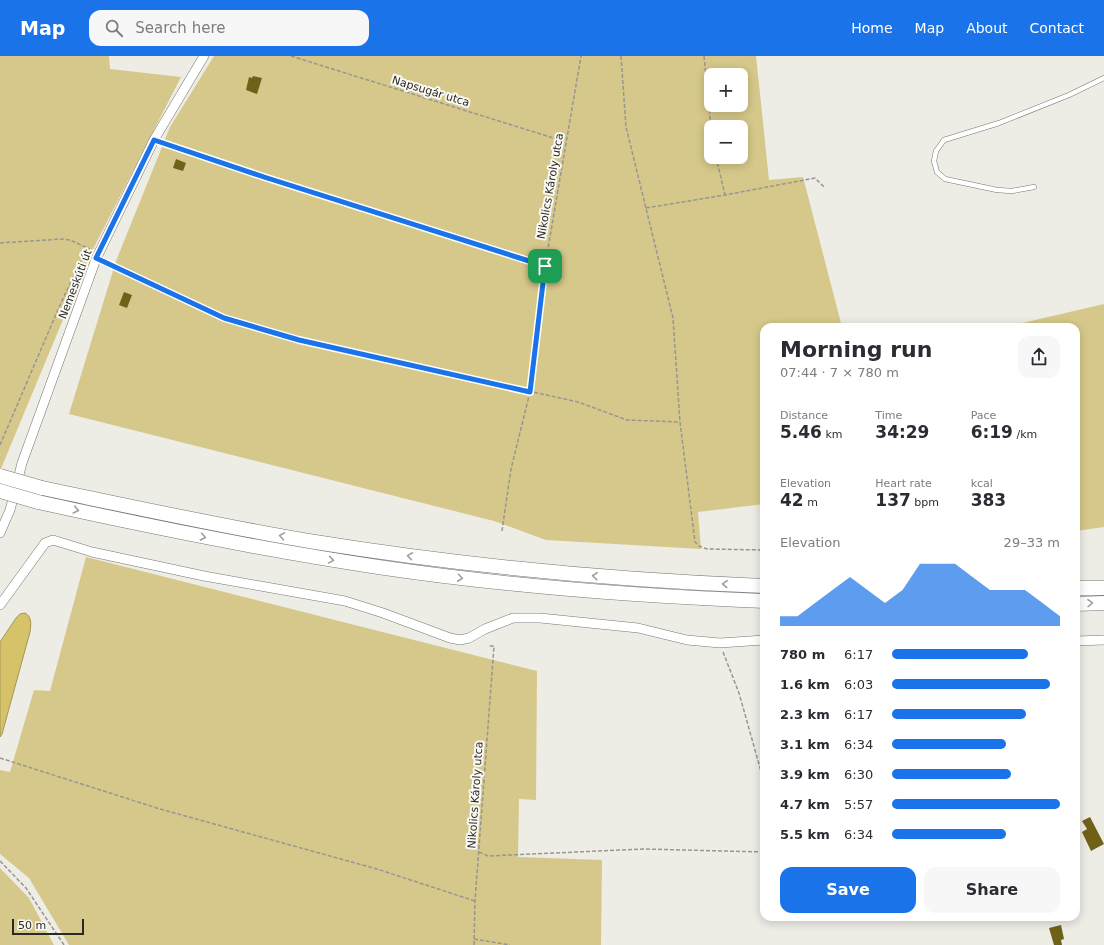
<!DOCTYPE html>
<meta charset="utf-8">
<style>
body{margin:0;font-family:"DejaVu Sans",sans-serif;background:#f7f7f7;color:#2b2b33;height:100vh;display:flex;flex-direction:column;font-size:15px;white-space:nowrap}
*{box-sizing:border-box;margin:0}
p{font-size:13px;color:#7c7c81}
.icon{flex:none;width:22px;height:22px;fill:none;stroke:currentColor;stroke-width:2;stroke-linecap:round;stroke-linejoin:round}
.map{position:relative;flex:1;overflow:hidden}
.drawer{position:absolute;left:760px;top:267px;width:320px;height:598px;display:flex;flex-direction:column;background:#fff;border-radius:12px;box-shadow:0 2px 10px #0003}
.drawer>*{flex:none}
.tools{position:absolute;left:704px;top:12px;display:grid;gap:8px}
.tools a{display:grid;place-items:center;width:44px;height:44px;border-radius:8px;background:#fff;box-shadow:0 2px 10px #0003;font-size:20px}
.scale{position:absolute;left:12px;bottom:10px;width:72px;box-sizing:border-box;padding-left:4px;border:2px solid #292926;border-top:0;font-size:11px;line-height:14px;white-space:nowrap;color:#292926;-webkit-text-stroke:3px #faf9f3;paint-order:stroke}
.pin{position:absolute;display:grid;place-items:center;width:34px;height:34px;color:#fff;margin:-17px;border-radius:8px;box-shadow:0 2px 6px #0006}
.round{display:grid;place-items:center;flex:none;width:42px;height:42px;border-radius:12px;background:#f7f7f7}
.headline{display:flex;align-items:center;justify-content:space-between;height:68px;padding:0 20px}
h1{font-size:22px;font-weight:700;line-height:30px}
.figures{display:grid;grid-template-columns:repeat(3,1fr);gap:6px;height:68px;padding:4px 20px}
.figures div{display:grid;align-content:center}
.figures b{font-size:17px;font-weight:700}
.figures small{font-size:11px;font-weight:400}
.figures p{font-size:11px}
.chart{height:112px;padding:8px 20px}
.chart p{display:flex;justify-content:space-between}
.chart svg{width:100%;height:72px;margin-top:4px;fill:#1a73e8;opacity:.7}
.primary-button{display:flex;gap:8px;margin-top:auto;padding:8px 20px}
.primary-button a{flex:1;height:46px;border-radius:12px;background:#1a73e8;color:#fff;font-size:16px;font-weight:700;line-height:46px;text-align:center}
.primary-button a+a{background:#f7f7f7;color:#2b2b33}
ul{padding:0 20px;list-style:none;font-size:13px}
li{display:grid;grid-template-columns:64px 48px 1fr;align-items:center;height:30px}
li i{height:10px;border-radius:5px;background:#1a73e8}
header{display:flex;align-items:center;gap:24px;box-sizing:border-box;height:56px;padding:0 20px;background:#1a73e8;color:#fff}
header strong{font-size:19px}
nav{display:flex;gap:22px;margin-inline-start:auto;font-size:14px}
.search{width:280px;height:36px;background:#f7f7f7;display:flex;align-items:center;gap:10px;box-sizing:border-box;padding:0 14px;border-radius:12px;color:#7c7c81;font-size:15px}
.map>svg:first-child{display:block}
</style>
<header>
<strong>Map</strong>
<div class="search"><svg class="icon" aria-label="search" viewBox="0 0 24 24"><circle cx="10" cy="10" r="6"/><path d="M15 15l6 6"/></svg>Search here</div>
<nav><a>Home</a><a>Map</a><a>About</a><a>Contact</a></nav>
</header>
<div class="map">
<svg width="1104" height="889" viewBox="0 0 1104 889">
<rect width="100%" height="100%" fill="#edece5"/>
<path fill="#d6c88a" fill-rule="evenodd" d="M 0,0 L 109,0 L 110,13 L 181,21 L 89,201 L 0,415 Z
M 214,0 L 756,0 L 769,124 L 803,121 L 842,271 L 764,271 L 764,448 L 698,456 L 701,493 L 546,484 L 494,465 L 69,358 L 116,205 L 170,71 ZM 711,19 L 741,19 L 741,49 L 711,49 ZM 711,71 L 741,71 L 741,101 L 711,101 Z
M 1104,248 L 1104,471 L 1076,475 L 1076,271 L 1005,271 Z
M 86,501 L 537,615 L 536,744 L 519,743 L 518,801 L 602,804 L 601,889 L 69,889 L 29,822 L 0,798 L 0,714 L 10,716 L 34,634 L 50,635 Z
M 0,812 L 29,842 L 54,889 L 0,889 Z"/>
<path fill="#d6c369" stroke="#a29555" d="M 25,557 C 32,561 31,568 30,576 L 2,678 L 0,681 L 0,586 L 16,562 L 20,558 Z"/>
<path fill="#6f6118" d="M 253,20 L 262,22 L 257,38 L 246,34 L 249,21 L 252,22 Z
M 176,103 L 186,107 L 183,115 L 173,112 Z
M 124,236 L 132,239 L 127,252 L 119,249 Z
M 1090,761 L 1104,788 L 1091,795 L 1082,776 L 1087,773 L 1082,765 Z
M 1061,869 L 1064,883 L 1061,884 L 1062,889 L 1054,889 L 1049,872 Z"/>
<g fill="none" stroke-linecap="round" stroke-linejoin="round">
<g stroke="#787771" stroke-width="5.5">
<path id="service" d="M 1034,131 L 1012,135 L 997,134 L 945,123 L 937,116 L 934,105 L 936,95 L 944,84 L 999,67 L 1069,39 L 1104,22"/>
</g>
<g stroke="#787771" stroke-width="10">
<path id="minor" d="M 0,477 L 10,454 L 22,407 L 96,203 L 154,84 L 204,0
M 0,549 L 45,487 L 53,484 L 92,496 L 204,520 L 345,545 L 383,557 L 450,582 L 460,584 L 469,582 L 485,573 L 513,562 L 540,562 L 638,572 L 687,584 L 720,587 L 764,584
M 1076,585 L 1104,584"/>
</g>
<g stroke="#787771" stroke-width="15">
<path id="trunk" d="M 42,432 C 133,451 224,471 315,486 C 464,510 614,524 764,530
M 38,446 C 151,471 264,494 378,511 C 506,530 635,540 764,545
M 1076,532 L 1104,532
M 1076,548 L 1104,547"/>
</g>
<path stroke="#979691" stroke-width="1.5" stroke-dasharray="4 2" stroke-linecap="butt" d="M 291,0 L 566,86
M 621,0 L 626,71 L 673,262 L 680,366 L 695,486 L 699,490 L 707,493 L 764,494
M 704,0 L 711,71
M 164,87 L 264,121 L 545,210
M 716,101 L 725,139
M 646,152 L 725,139 L 815,122 L 824,131
M 0,187 L 63,183 L 70,184 L 90,193
M 105,207 L 224,262 L 299,284 L 578,346 L 627,364 L 680,366
M 0,389 L 60,249 L 87,192
M 502,475 L 511,413 L 530,336 L 545,210 L 581,0
M 723,596 L 739,637 L 764,726
M 0,702 L 160,753 L 377,813 L 475,845
M 479,796 L 488,800 L 643,793 L 764,796
M 0,805 L 26,832 L 64,889
M 474,883 L 510,889
M 474,889 L 475,845 L 494,590 L 489,590"/>
<use href="#service" stroke="#fff" stroke-width="4.5"/>
<use href="#minor" stroke="#fff" stroke-width="9"/>
<use href="#trunk" stroke="#fff" stroke-width="14"/>
<g stroke="#787771" stroke-width="15" stroke-linecap="butt">
<path id="trunk-bridge" d="M 0,420 L 42,432
M 0,435 L 38,446"/>
</g>
<use href="#trunk-bridge" stroke="#fff" stroke-width="14"/>
</g>
<defs><path id="oneway-chevron" d="M-2-3.5L2.5 0L-2 3.5" fill="none" stroke-width="1.6" stroke-linecap="round" stroke-linejoin="round"/></defs>
<g stroke="#9f9f9d">
<use href="#oneway-chevron" transform="translate(76 454) rotate(13)"/>
<use href="#oneway-chevron" transform="translate(282 480) rotate(-170)"/>
<use href="#oneway-chevron" transform="translate(203 481) rotate(11)"/>
<use href="#oneway-chevron" transform="translate(410 500) rotate(-172)"/>
<use href="#oneway-chevron" transform="translate(331 504) rotate(9)"/>
<use href="#oneway-chevron" transform="translate(595 520) rotate(-175)"/>
<use href="#oneway-chevron" transform="translate(460 522) rotate(7)"/>
<use href="#oneway-chevron" transform="translate(725 528) rotate(-177)"/>
<use href="#oneway-chevron" transform="translate(1090 547) rotate(-1)"/>
</g>
<g fill="none" stroke-linecap="round" stroke-linejoin="round">
<g stroke="#fff" stroke-width="8">
<path id="route" d="M 154,84 L 264,121 L 545,210 L 530,336 L 299,284 L 224,262 L 96,202 Z"/>
</g>
<use href="#route" stroke="#1a73e8" stroke-width="5"/>
</g>
<g text-anchor="middle" stroke-width="4" stroke-linejoin="round" paint-order="stroke">
<g font-size="11" fill="#292926" stroke="#faf9f3">
<text transform="translate(431 35) rotate(17)" y="4">Napsugár utca</text>
<text transform="translate(550 130) rotate(-80)" y="4">Nikolics Károly utca</text>
<text transform="translate(75 228) rotate(-69)" y="4">Nemeskúti út</text>
<text transform="translate(475 739) rotate(-86)" y="4">Nikolics Károly utca</text>
</g>
</g>
</svg>
<div class="tools">
<a>+</a>
<a>−</a>
</div>
<div class="scale">50 m</div>
<div class="pin" style="left:545px;top:210px;background:#1e9e55"><svg class="icon" aria-label="arrive" viewBox="0 0 24 24"><path d="M6 21V4h12l-3 4 3 4H6"/></svg></div>
<section class="drawer">
<div class="headline"><div><h1>Morning run</h1><p>07:44 · 7 × 780 m</p></div><a class="round"><svg class="icon" aria-label="share" viewBox="0 0 24 24"><path d="M12 15V3M7 8l5-5 5 5M5 13v7h14v-7"/></svg></a></div>
<div class="figures">
<div><p>Distance</p><b>5.46<small> km</small></b></div>
<div><p>Time</p><b>34:29</b></div>
<div><p>Pace</p><b>6:19<small> /km</small></b></div>
</div>
<div class="figures">
<div><p>Elevation</p><b>42<small> m</small></b></div>
<div><p>Heart rate</p><b>137<small> bpm</small></b></div>
<div><p>kcal</p><b>383</b></div>
</div>
<div class="chart"><p><span>Elevation</span>29–33 m</p>
<svg viewBox="0 0 160 44" preserveAspectRatio="none"><path d="M0 44V38L10 38L20 30L30 22L40 14L50 22L60 30L70 22L80 6L90 6L100 6L110 14L120 22L130 22L140 22L150 30L160 38V44z"/></svg>
</div>
<ul>
<li><b>780 m</b>6:17<i style="width:81%"></i></li>
<li><b>1.6 km</b>6:03<i style="width:94%"></i></li>
<li><b>2.3 km</b>6:17<i style="width:80%"></i></li>
<li><b>3.1 km</b>6:34<i style="width:68%"></i></li>
<li><b>3.9 km</b>6:30<i style="width:71%"></i></li>
<li><b>4.7 km</b>5:57<i style="width:100%"></i></li>
<li><b>5.5 km</b>6:34<i style="width:68%"></i></li>
</ul>
<div class="primary-button"><a>Save</a><a>Share</a></div>
</section>
</div>
